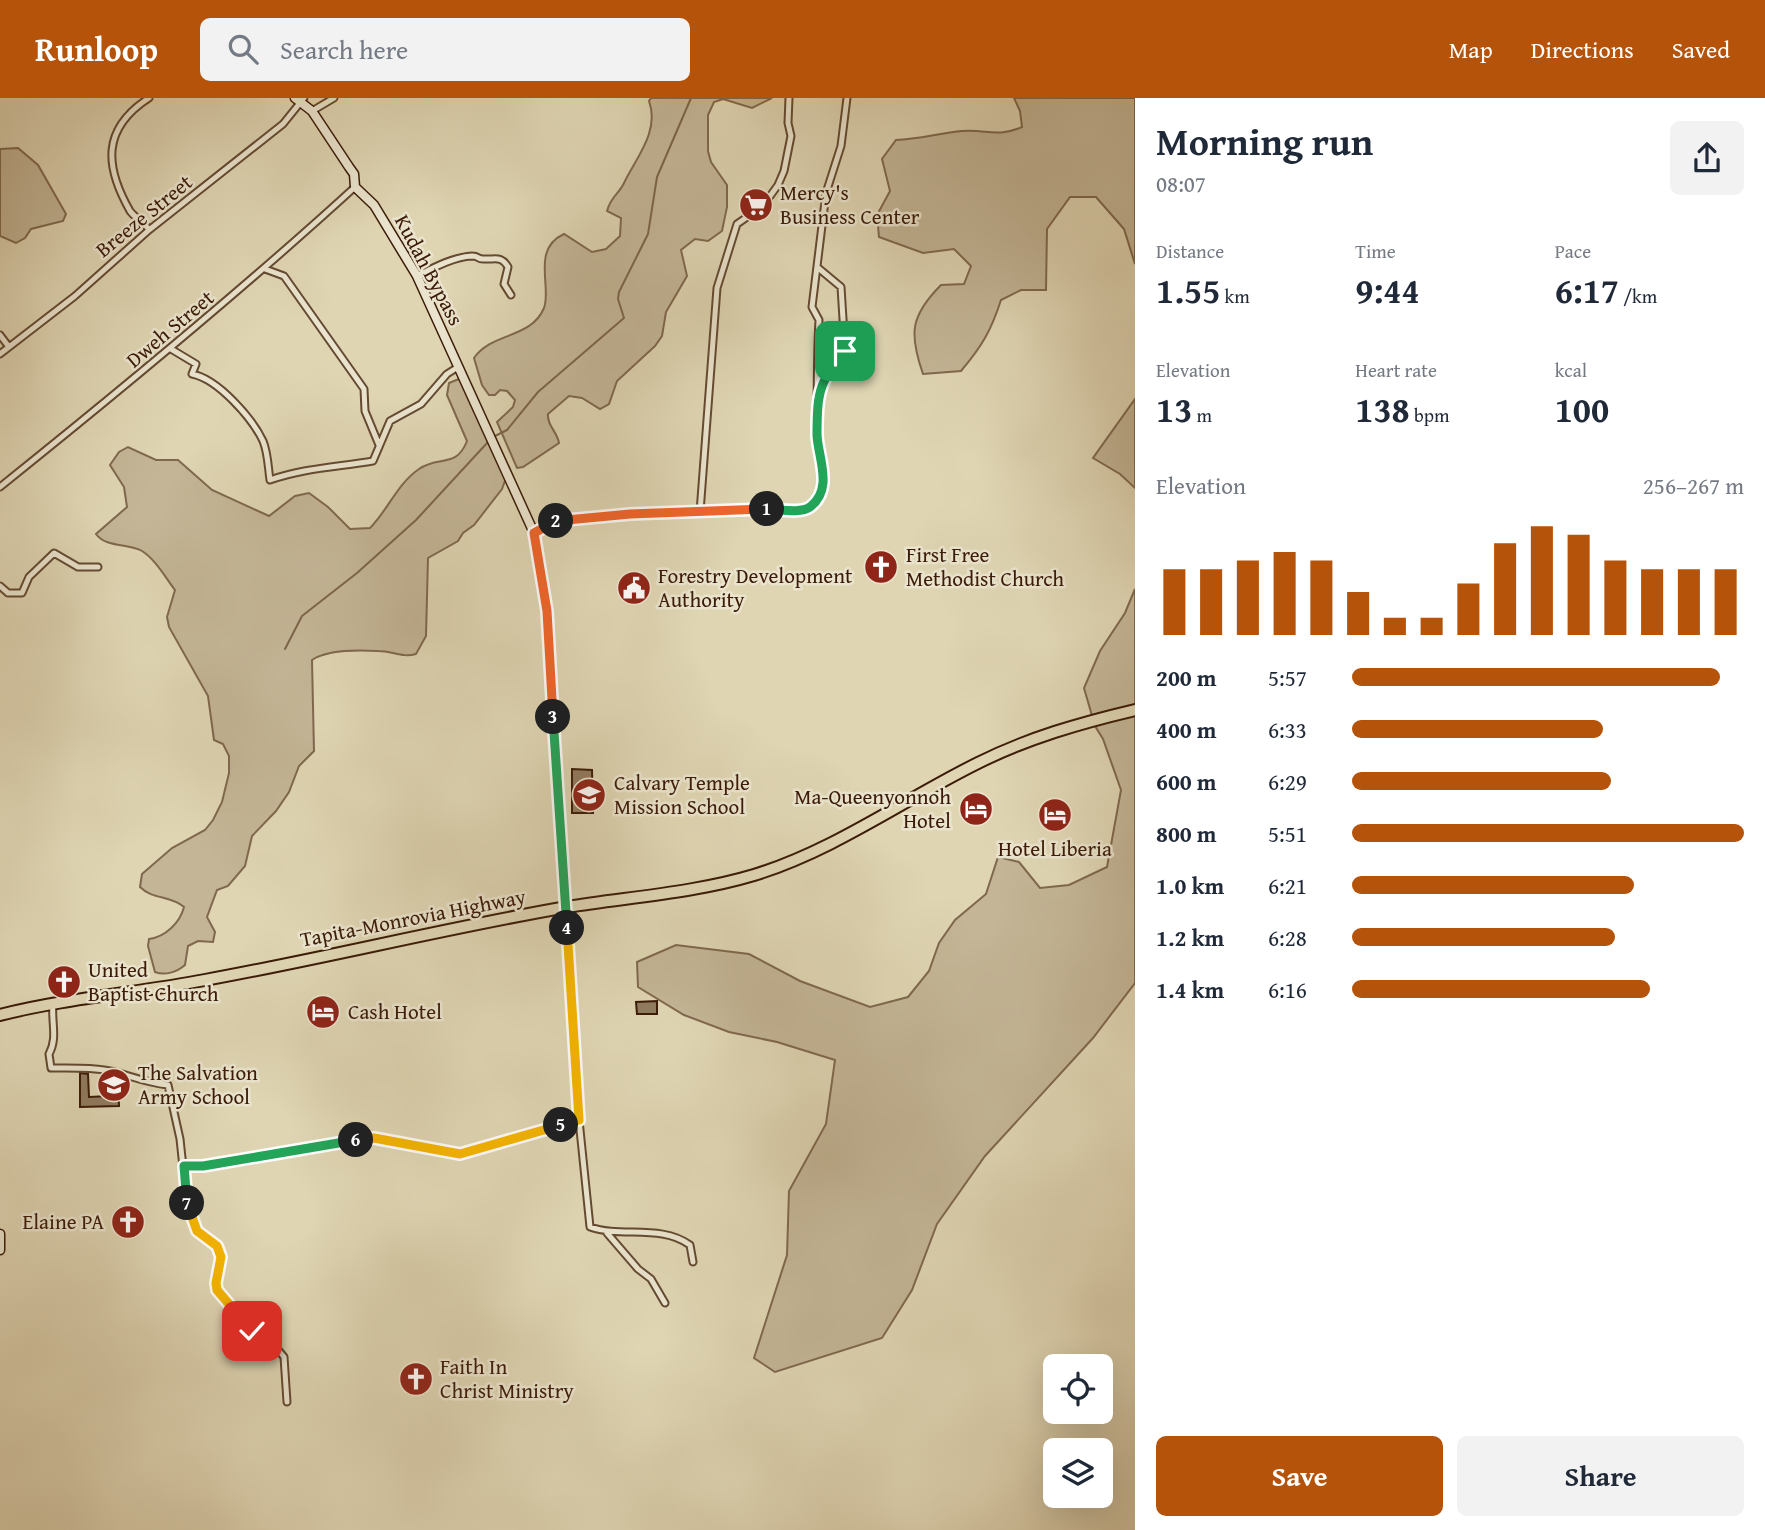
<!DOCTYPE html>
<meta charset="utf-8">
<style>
body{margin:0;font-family:"Gentium Book Plus",serif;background:#f2f2f3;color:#1f2937;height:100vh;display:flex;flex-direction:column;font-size:26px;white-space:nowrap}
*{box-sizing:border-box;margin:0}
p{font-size:23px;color:#747a83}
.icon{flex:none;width:38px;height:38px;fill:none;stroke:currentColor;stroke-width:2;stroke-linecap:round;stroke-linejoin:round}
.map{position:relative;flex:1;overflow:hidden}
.side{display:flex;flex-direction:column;background:#fff;width:630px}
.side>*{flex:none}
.fabs{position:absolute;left:1043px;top:1256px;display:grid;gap:14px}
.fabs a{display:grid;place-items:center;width:70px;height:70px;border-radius:10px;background:#fff;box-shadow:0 7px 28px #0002;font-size:35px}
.pin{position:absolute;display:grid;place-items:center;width:60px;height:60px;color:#fff;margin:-30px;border-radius:14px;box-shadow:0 4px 10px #0006}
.km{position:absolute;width:35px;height:35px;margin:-18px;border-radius:50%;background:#222;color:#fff;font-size:19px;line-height:35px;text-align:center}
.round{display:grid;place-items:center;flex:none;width:74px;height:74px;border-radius:10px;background:#f2f2f3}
.summary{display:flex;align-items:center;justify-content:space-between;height:119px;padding:0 21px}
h1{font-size:38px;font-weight:700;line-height:52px}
.stats{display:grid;grid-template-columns:repeat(3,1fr);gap:10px;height:119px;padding:7px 21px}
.stats div{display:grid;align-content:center}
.stats b{font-size:35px;font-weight:700}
.stats small{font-size:19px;font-weight:400}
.stats p{font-size:19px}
.chart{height:196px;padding:14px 21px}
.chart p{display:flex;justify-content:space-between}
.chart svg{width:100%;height:126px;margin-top:7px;stroke:#b45309;stroke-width:6}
.button{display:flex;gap:14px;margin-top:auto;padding:14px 21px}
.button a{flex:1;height:80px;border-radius:10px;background:#b45309;color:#fff;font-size:28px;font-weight:700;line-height:80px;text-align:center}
.button a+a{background:#f2f2f3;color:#1f2937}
ul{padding:0 21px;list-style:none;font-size:23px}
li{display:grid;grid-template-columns:112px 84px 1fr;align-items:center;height:52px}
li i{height:18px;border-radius:9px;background:#b45309}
header{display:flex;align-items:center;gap:42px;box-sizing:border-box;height:98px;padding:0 35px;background:#b45309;color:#fff}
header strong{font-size:33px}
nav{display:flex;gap:38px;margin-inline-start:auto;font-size:24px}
.search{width:490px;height:63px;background:#f2f2f3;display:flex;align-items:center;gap:18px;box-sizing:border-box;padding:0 24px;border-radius:10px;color:#747a83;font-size:26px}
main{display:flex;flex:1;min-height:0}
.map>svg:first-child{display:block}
</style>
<header>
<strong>Runloop</strong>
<div class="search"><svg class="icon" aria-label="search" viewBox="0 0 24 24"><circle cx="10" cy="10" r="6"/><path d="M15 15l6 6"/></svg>Search here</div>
<nav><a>Map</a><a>Directions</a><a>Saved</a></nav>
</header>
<main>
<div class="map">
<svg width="1135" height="1432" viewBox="0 0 1135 1432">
<rect width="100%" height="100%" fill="#dfd5b3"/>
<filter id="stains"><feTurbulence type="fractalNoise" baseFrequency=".00286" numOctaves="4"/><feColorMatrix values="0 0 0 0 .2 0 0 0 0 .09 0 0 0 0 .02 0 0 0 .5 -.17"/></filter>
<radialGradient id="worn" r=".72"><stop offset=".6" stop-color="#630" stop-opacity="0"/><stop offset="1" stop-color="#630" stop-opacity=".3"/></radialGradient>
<path fill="#c3b596" stroke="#7f684e" stroke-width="2" d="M 651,0 L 772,0 L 752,10 L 723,1 L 714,4 L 708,17 L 708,53 L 711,64 L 727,87 L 727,109 L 722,133 L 708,143 L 695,141 L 681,152 L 687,178 L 666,214 L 662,238 L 655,248 L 617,283 L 609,306 L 600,311 L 582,300 L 569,298 L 548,316 C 547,328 557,333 559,345 L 523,369 L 517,370 L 497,324 L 513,309 L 515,302 L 507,293 L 500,292 L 495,297 L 489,297 L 482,287 L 474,260 C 492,234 531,241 544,210 C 552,189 531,151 564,136 L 592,154 L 606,151 L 620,138 L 621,120 L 607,113 C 611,98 619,96 624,85 C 636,60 660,33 649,3 Z
M 1014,0 L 1135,0 L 1135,166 L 1124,131 L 1096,99 L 1070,99 L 1047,131 L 1046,192 L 1021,192 L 1001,202 C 991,233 982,248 961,273 L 923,276 C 909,236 910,218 941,187 L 964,186 L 971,168 L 954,151 L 923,155 L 879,139 L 877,117 L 890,93 L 882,61 L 896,42 C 919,41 940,35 962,33 C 987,31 996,40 1022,29 L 1020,13 Z
M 18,50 L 38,67 L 66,116 L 63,123 L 31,131 L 25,140 L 16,145 L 0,138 L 0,51 Z
M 459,281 L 466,287 L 507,377 L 502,391 L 474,427 L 463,435 L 458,443 L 428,460 L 426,538 L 416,556 C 402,560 393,553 378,553 C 359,552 328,551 312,562 L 314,653 L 299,668 L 289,694 L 276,713 L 252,738 L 245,768 L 228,788 L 217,792 L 207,819 L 215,834 L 213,844 L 198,843 L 188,848 L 185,867 C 177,874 165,878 155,874 L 148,848 L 149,841 C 165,839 180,825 184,809 C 170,797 153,802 140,789 L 142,776 L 172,750 L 205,732 L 213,722 L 222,704 L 229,675 L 229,658 L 223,646 L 214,642 L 208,598 L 169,529 L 167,519 L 175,492 C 165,479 156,462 142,453 C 128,445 106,450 96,436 L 127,409 L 124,389 L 110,367 L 119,354 L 128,349 L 156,362 L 178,362 L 212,392 L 269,418 L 295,398 L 309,395 L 328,409 L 350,431 L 370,430 C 388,412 397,386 419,371 C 439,357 456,371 467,343 L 447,297 L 449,285 Z
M 1135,301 L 1135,390 L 1120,376 L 1093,360 Z
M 1135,491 L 1135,885 L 1093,940 L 985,1058 L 937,1126 L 912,1192 L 882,1240 L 775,1274 L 754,1260 L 787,1157 L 789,1093 L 826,1026 L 835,962 L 777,944 L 729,934 L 684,917 L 638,889 L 637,864 L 676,847 L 749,856 L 800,883 L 870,909 L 908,899 L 929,873 L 939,845 L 955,822 L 986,796 L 998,759 L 1019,764 L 1040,790 L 1069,787 L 1107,769 L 1121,692 L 1103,641 L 1095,628 L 1084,590 L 1100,553 L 1125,515 Z"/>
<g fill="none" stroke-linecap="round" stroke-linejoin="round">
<path stroke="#7c654b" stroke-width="2" d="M 495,338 L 507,332 L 538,294 L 624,220 L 618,201 L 619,194 L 648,136 L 657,79 L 691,0
M 285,551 L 302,518 L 357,475 L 416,422 L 488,344"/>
</g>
<path fill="#907c60" stroke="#3b1b07" stroke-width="2" d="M 640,480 L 640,484 L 644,484 L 645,494 L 641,494 L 641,497 L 624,496 L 624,485 L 628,485 L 628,481 Z
M 572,671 L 592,672 L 593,715 L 572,715 Z
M 328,903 L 331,923 L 318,925 L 314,905 Z
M 657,903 L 657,916 L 637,916 L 636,904 Z
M 80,975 L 88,976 L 89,999 L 109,998 L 109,978 L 118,980 L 119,1008 L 80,1009 Z
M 131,1111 L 137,1134 L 124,1137 L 119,1114 Z"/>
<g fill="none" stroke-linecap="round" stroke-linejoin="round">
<g stroke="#644a32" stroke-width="9">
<path id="street" d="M 149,0 C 101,31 105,69 130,113 C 134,119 144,124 149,132
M 312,13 L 334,0
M 817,169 L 841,189 L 845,253 L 830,269 L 820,296
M 265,171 L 284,178 L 364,291 L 365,313 L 379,347
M 417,178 C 433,170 453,159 472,158 C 479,158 477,161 483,161 C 495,162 501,157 508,169 L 504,186 L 511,197
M 0,237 L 9,249
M 171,251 L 196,266 L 192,276 C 218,281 252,320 263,343 C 268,355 268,369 270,382 C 304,370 337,369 373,363 L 390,323 L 421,306 L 447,276 L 458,269
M 0,256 L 75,198 L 149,132 L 283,26 L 304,0
M 0,389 C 121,292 240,194 355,89
M 700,414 L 717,190 L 737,126 L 763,108 L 778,87 L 784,73 L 791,38 L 788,25 L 789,0
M 534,435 L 557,422 L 736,411 L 802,412 C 814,408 821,396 823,383 C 826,367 818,352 817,335 C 817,298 817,259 819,222 L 812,209 L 826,95 L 841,48 L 847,0
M 0,488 L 8,495 L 22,495 L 29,479 L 54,455 L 78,469 L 98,469
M 566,810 L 579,1022 L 590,1129 C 622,1140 661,1126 690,1147 L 693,1164
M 53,905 C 51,924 58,940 49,956 L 51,970 C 73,970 98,969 119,975 C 136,980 149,985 168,987 L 180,1041 L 187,1107 L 197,1133 L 217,1148 L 221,1159 L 216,1185 L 217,1192 L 252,1233 L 274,1247 L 284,1259 L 287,1304
M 184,1068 L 203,1068 L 374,1040 L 460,1057 L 579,1022
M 607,1135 L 638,1171 L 651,1181 L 665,1205"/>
</g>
<g stroke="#3b1b07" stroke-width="11">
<path id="secondary" d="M 295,0 L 312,13 L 349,69 L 354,76 L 355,89 L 374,107 L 417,178 L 534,435 L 547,513 L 566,810
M 0,1136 L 0,1152"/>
</g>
<g stroke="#3b1b07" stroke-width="14">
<path id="highway" d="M 0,917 C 66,900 138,895 205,882 C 326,860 446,830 567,809 C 629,799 694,795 754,777 C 835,752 903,702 978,665 C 1028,640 1080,625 1135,612"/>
</g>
<use href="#street" stroke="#eae4ce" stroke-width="5"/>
<use href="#secondary" stroke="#eae4ce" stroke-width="8"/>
<use href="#highway" stroke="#dfd5b3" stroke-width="10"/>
</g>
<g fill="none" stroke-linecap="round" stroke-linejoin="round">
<g stroke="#fff" stroke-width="14">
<path id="split-1" d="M 767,411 C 779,411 800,416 810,409 C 834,391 818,360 817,337 C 817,326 817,311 819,300 C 822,281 833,267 845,253"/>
</g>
<g stroke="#fff" stroke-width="14">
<path id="split-2" d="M 556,423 L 630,416 L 767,411"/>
</g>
<g stroke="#fff" stroke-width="14">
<path id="split-3" d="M 553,619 L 547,513 L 534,435 L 556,423"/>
</g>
<g stroke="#fff" stroke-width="14">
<path id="split-4" d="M 553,619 L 567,830"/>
</g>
<g stroke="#fff" stroke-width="14">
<path id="split-5" d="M 561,1027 L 579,1022 L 567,830"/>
</g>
<g stroke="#fff" stroke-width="14">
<path id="split-6" d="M 356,1042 L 374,1040 L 460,1056 L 561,1027"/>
</g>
<g stroke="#fff" stroke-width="14">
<path id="split-7" d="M 187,1105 L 184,1068 L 203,1068 L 356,1042"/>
</g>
<g stroke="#fff" stroke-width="14">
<path id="split-8" d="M 187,1105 L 197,1133 L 217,1148 L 221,1159 L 216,1185 L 217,1192 L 252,1233"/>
</g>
<use href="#split-1" stroke="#22a559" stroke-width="9"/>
<use href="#split-2" stroke="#f0652b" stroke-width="9"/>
<use href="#split-3" stroke="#f0652b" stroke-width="9"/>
<use href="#split-4" stroke="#22a559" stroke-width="9"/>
<use href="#split-5" stroke="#f5b400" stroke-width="9"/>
<use href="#split-6" stroke="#f5b400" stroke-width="9"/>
<use href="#split-7" stroke="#22a559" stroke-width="9"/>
<use href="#split-8" stroke="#f5b400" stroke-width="9"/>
</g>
<defs>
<g id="supermarket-disc" transform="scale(1.75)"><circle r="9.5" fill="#8f2418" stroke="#eae4ce"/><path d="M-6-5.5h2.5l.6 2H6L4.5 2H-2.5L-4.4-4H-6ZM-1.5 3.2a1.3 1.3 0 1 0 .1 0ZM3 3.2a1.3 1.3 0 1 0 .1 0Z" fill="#fff"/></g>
<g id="church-disc" transform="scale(1.75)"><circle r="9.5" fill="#8f2418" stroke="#eae4ce"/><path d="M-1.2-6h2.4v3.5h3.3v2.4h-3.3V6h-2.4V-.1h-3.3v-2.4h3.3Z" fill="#fff"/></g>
<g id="civic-disc" transform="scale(1.75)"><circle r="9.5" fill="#8f2418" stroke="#eae4ce"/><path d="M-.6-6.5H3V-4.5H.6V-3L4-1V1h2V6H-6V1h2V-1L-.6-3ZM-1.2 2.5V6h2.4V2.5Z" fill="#fff"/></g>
<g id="school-disc" transform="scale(1.75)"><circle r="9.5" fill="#8f2418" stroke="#eae4ce"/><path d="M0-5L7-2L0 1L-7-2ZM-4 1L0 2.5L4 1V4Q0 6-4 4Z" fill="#fff"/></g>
<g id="hotel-disc" transform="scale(1.75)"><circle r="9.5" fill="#8f2418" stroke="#eae4ce"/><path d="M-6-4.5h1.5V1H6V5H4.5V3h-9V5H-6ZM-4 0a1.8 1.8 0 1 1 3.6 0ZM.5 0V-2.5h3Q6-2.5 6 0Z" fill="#fff"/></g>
</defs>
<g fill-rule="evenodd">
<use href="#supermarket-disc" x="756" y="107"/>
<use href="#church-disc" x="881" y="469"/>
<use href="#civic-disc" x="634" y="490"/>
<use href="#school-disc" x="589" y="697"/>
<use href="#hotel-disc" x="976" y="711"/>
<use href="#hotel-disc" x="1055" y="717"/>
<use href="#church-disc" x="64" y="884"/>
<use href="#hotel-disc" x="323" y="914"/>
<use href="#school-disc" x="114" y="987"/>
<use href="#church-disc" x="128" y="1124"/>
<use href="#church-disc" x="416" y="1281"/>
</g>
<g text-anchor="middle" stroke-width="5" stroke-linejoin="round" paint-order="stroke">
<g font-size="21" fill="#3b1b07" stroke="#eae4ce" text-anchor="start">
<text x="780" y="102">Mercy's<tspan x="780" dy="24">Business Center</tspan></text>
<text x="906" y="464">First Free<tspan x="906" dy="24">Methodist Church</tspan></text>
<text x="658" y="485">Forestry Development<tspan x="658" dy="24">Authority</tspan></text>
<text x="614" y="692">Calvary Temple<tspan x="614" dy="24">Mission School</tspan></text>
<text x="951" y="706" text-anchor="end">Ma-Queenyonnoh<tspan x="951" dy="24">Hotel</tspan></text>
<text x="1055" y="758" text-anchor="middle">Hotel Liberia</text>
<text x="88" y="879">United<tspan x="88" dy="24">Baptist Church</tspan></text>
<text x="348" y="921">Cash Hotel</text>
<text x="138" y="982">The Salvation<tspan x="138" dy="24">Army School</tspan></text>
<text x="104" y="1131" text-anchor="end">Elaine PA</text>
<text x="440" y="1276">Faith In<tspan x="440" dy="24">Christ Ministry</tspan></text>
</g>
<g font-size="21" fill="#3b1b07" stroke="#eae4ce">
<text transform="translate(144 118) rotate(-39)" y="7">Breeze Street</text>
<text transform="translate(429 172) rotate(62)" y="7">Kudah Bypass</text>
<text transform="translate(170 231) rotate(-40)" y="7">Dweh Street</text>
<text transform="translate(413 820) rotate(-11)" y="7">Tapita-Monrovia Highway</text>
</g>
</g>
<rect width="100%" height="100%" filter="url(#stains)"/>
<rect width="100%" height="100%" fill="url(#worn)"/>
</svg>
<div class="fabs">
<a><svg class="icon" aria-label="locate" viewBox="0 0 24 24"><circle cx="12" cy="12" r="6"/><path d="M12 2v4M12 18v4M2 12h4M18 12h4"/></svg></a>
<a><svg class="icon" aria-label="layers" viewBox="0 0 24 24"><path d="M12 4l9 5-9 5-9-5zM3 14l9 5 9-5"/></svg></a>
</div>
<div class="pin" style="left:845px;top:253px;background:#1e9e55"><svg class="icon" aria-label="arrive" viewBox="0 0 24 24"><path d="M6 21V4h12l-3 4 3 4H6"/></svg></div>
<div class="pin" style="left:252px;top:1233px;background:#d93025"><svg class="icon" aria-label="check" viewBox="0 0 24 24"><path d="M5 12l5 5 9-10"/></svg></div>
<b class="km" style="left:767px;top:411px">1</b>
<b class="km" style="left:556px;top:423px">2</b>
<b class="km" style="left:553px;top:619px">3</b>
<b class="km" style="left:567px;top:830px">4</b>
<b class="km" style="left:561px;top:1027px">5</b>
<b class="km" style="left:356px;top:1042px">6</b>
<b class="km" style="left:187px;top:1105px">7</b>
</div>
<section class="side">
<div class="summary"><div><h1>Morning run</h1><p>08:07</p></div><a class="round"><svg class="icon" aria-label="share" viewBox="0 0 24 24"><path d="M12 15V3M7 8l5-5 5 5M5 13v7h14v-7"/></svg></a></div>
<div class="stats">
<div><p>Distance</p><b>1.55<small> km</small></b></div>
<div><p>Time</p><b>9:44</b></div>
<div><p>Pace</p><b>6:17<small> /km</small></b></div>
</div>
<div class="stats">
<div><p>Elevation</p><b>13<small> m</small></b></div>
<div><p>Heart rate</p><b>138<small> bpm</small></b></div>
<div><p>kcal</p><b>100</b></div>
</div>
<div class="chart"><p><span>Elevation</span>256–267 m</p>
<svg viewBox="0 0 160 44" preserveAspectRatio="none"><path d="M5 44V21M15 44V21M25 44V18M35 44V15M45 44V18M55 44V29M65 44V38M75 44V38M85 44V26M95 44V12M105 44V6M115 44V9M125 44V18M135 44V21M145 44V21M155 44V21"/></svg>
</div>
<ul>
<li><b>200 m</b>5:57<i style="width:94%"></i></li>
<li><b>400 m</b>6:33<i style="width:64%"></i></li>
<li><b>600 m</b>6:29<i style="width:66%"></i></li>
<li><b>800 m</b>5:51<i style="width:100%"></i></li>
<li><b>1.0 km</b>6:21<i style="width:72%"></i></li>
<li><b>1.2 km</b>6:28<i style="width:67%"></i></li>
<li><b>1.4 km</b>6:16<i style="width:76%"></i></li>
</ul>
<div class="button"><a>Save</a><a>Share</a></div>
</section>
</main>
